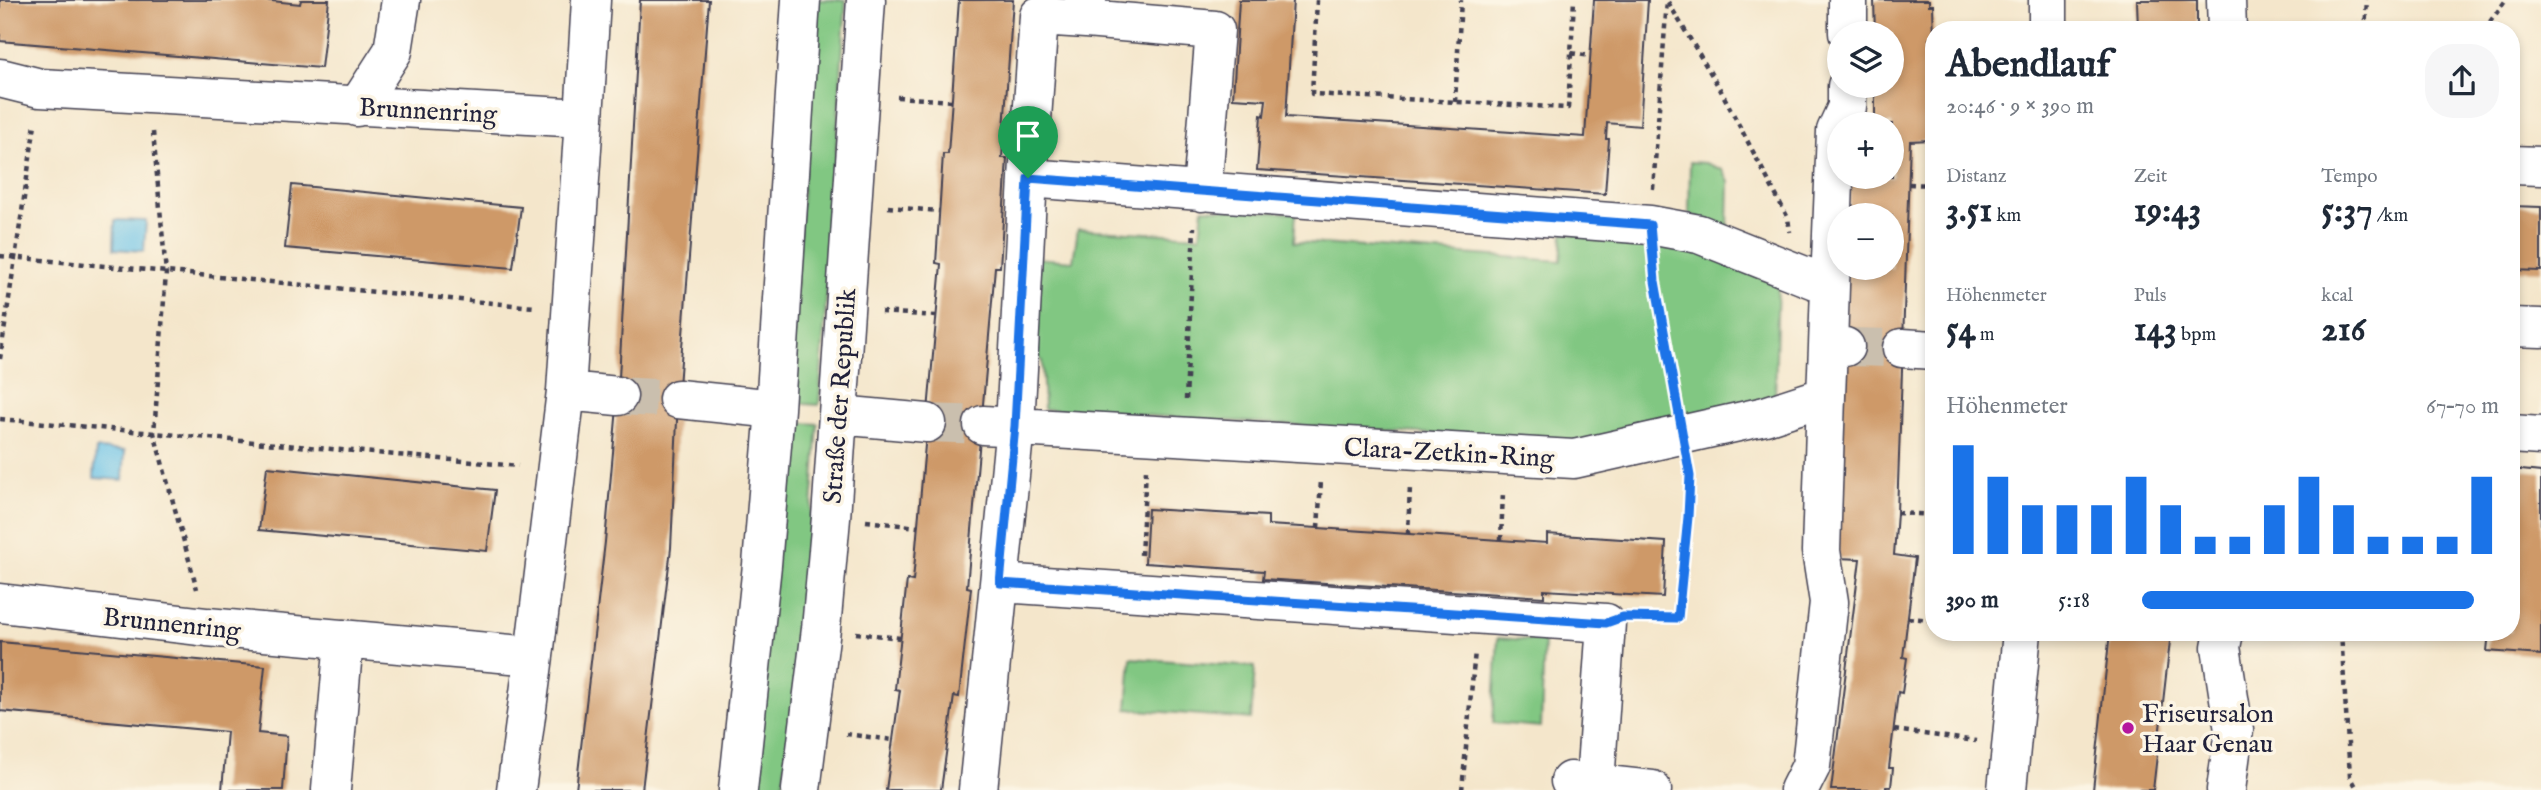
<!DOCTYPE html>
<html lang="de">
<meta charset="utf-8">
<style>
body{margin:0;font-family:"IM FELL English",serif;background:#f6f6f7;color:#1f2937;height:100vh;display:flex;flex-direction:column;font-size:26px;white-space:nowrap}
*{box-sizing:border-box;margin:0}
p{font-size:23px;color:#747a83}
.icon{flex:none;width:38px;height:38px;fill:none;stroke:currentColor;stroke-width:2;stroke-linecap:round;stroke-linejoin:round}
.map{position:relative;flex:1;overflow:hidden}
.drawer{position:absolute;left:1925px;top:21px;width:595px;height:620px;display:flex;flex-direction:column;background:#fff;border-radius:28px;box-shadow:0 4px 10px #0003}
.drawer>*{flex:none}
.tools{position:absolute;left:1827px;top:21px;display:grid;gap:14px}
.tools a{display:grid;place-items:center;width:77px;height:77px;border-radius:50%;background:#fff;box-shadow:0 4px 10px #0003;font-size:35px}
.pin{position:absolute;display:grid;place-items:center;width:60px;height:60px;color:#fff;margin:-72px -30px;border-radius:50% 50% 50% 0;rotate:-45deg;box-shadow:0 0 7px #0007}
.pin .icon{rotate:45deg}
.round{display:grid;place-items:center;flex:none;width:74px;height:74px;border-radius:28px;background:#f6f6f7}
.overview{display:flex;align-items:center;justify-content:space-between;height:119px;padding:0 21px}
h1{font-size:38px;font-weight:700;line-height:52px}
.metrics{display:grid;grid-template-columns:repeat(3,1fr);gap:10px;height:119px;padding:7px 21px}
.metrics div{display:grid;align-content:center}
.metrics b{font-size:35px;font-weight:700}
.metrics small{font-size:19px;font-weight:400}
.metrics p{font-size:19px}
.chart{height:196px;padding:14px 21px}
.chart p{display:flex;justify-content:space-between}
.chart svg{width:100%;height:126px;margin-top:7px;stroke:#1a73e8;stroke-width:6}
ul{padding:0 21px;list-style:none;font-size:23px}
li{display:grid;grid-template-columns:112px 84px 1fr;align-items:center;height:52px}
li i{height:18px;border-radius:9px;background:#1a73e8}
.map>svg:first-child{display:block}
</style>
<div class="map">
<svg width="2541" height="790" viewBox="0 0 2541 790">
<rect width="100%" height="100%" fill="#fcf5e5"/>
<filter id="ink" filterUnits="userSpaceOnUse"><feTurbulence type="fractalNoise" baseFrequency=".0143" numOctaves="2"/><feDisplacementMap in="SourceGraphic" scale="14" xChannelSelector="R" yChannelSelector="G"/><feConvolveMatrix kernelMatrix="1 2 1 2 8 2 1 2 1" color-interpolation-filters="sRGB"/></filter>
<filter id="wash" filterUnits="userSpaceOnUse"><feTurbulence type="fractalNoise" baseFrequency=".00686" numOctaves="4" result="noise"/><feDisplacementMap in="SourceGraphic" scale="28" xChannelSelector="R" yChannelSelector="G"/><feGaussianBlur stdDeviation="1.57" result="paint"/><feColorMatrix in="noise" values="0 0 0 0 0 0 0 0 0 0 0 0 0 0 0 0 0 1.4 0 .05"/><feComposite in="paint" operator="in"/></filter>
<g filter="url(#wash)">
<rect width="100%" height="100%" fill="#f4e6cb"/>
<path fill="#81c782" stroke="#52745e" stroke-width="2" d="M 815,0 L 846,0 L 819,405 L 788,403 Z
M 1690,162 L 1706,163 L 1723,170 L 1729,182 L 1728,229 L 1689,214 Z
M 1203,208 L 1296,213 L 1294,242 L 1561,261 L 1563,233 L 1687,244 L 1778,277 L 1775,400 L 1578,443 L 1044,409 L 1042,361 L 1028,347 L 1036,258 L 1073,261 L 1078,229 L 1200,236 Z
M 788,422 L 818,424 C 810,546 799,668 782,790 L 751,790 Z
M 1498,638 L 1544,641 L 1541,727 L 1493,723 Z
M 1131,658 L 1255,667 L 1251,719 L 1127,709 Z"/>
<path fill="#6bc3e8" stroke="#467292" stroke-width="2" d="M 115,220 L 146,221 L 144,251 L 114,249 Z
M 96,449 L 125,451 L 123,480 L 94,478 Z"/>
<g id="blocks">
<path fill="#ce9967" d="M 0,0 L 262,0 L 300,4 L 301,0 L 329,0 L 321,68 L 0,41 Z
M 640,0 L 709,0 L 678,399 L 671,548 L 642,790 L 576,790 L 605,542 L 618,396 Z
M 959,0 L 1013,0 L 1002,158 L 1007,158 L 1000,267 L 995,267 L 967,587 L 971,588 L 959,697 L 954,696 L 941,790 L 886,790 L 900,690 L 895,689 L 907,580 L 913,581 L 941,264 L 936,263 L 943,154 L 948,154 Z
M 1239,0 L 1293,0 L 1286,117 L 1585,137 L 1594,0 L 1648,0 L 1640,126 L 1607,123 L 1606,139 L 1609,139 L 1605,194 L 1257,170 L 1261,115 L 1264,116 L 1266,100 L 1233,98 Z
M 1874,0 L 1929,0 L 1929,5 L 1933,5 L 1934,40 L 1929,39 L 1930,140 L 1910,141 L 1897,513 L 1894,555 L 1915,558 L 1903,657 L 1907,658 L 1902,693 L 1898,692 L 1889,768 L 1893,768 L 1891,787 L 1886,787 L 1886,790 L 1831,790 L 1860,559 L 1838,558 L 1847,268 L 1892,268 L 1892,215 L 1849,215 L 1850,177 L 1892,177 L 1892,124 L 1875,124 L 1875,86 L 1892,86 L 1892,33 L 1875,33 Z
M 2137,0 L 2197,0 L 2197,30 L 2138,30 Z
M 292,185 L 521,207 L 513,268 L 285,248 Z
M 2511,206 L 2541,207 L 2541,271 L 2511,270 Z
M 267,467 L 495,490 L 487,551 L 259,530 Z
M 2511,469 L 2541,472 L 2541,655 L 2487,651 L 2489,632 L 2511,632 Z
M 1148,509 L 1268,516 L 1268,525 L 1318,528 L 1547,543 L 1547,534 L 1666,542 L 1663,597 L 1544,590 L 1544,597 L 1263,579 L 1264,571 L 1145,563 Z
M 2110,632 L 2171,632 L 2153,790 L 2093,790 Z
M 0,642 L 265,666 L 258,733 L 287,736 L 283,790 L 222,790 L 227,732 L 0,711 Z"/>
</g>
</g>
<g filter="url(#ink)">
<use href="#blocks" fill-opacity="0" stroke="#423f51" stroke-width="2"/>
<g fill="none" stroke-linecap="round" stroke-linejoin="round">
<path stroke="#cabfae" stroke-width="38" stroke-dasharray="38 19" stroke-linecap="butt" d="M 1845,347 L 1902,348
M 618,396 L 678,399
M 927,423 L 983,425"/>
<g stroke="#423f51" stroke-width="41">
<path id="minor" d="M 2048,0 L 2048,30
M 2226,0 L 2227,30
M 1086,19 L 1215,30 L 1202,192
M 1848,33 L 1848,0
M 0,78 L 40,88 L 584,118 L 566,391 L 534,656 L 207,627 L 0,603
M 357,107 L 393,51 L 401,0
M 584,118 L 591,0
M 2511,165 L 2541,166
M 1028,178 L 1039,16 L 1086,19 L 1087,0
M 1830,286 L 1836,131 L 1847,107 L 1847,86
M 2511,327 L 2541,328
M 1902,348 L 1934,350
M 566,391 L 618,396
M 678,399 L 775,409
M 839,415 L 927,423
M 983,425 L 1574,459 L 1765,416 L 1826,396 L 1828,346
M 2511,434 L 2541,436
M 1000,583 L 1606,623 L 1595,783
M 2224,632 L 2221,647 L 2234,730 L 2226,790
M 1570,781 L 1652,790
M 331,790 L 344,639
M 516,790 L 534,656
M 738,790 L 762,565 L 775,409 L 801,0
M 801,790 L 821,629 L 831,518 L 866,0
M 978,790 L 1015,426 L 1028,178 L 1650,225 L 1699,234 L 1830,286 L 1828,346 L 1845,347
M 1799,790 L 1811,766 L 1829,602 L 1821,551 L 1826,396
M 2007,790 L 2022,632"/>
</g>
<path stroke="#423f51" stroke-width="4.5" stroke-dasharray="5 5" stroke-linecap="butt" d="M 1317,0 L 1312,94 L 1568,108 L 1574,0
M 1668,2 L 1720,89 L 1788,218 L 1790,232
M 2365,30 L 2367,0
M 2484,30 L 2506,0
M 1571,53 L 1590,56
M 1930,79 L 1934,79
M 897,97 L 952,101
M 1455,102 L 1461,0
M 153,132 L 166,273 L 154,433 L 197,589
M 1909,184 L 1934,185
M 1653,189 L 1667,0
M 888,207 L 939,211
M 0,256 L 534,307
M 1654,264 L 1676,400
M 881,312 L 936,316
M 0,359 L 35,124
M 1186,400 L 1194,227
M 0,419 L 518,466
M 1897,513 L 1934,515
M 866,521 L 918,527
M 1318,528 L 1321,480
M 1408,534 L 1410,486
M 1501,540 L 1503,492
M 1141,555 L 1146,470
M 1642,617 L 1678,618 L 1688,517 L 1689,471
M 1908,618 L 1934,620
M 2341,632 L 2350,776 L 2358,790
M 856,633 L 900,638
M 1894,730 L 1976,741
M 846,734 L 893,740
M 1462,790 L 1475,651"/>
<use href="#minor" stroke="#fff" stroke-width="38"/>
</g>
</g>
<g fill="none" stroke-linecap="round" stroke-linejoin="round" filter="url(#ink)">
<g stroke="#fff" stroke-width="14">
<path id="route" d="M 1028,178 L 1650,225 L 1655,281 L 1690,476 L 1688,517 L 1678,618 L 1623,617 L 1606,623 L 1000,583 L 1015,426 Z"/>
</g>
<use href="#route" stroke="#1a73e8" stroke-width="9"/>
</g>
<circle fill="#b5179e" stroke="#fcf5e5" stroke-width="2.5" cx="2128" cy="728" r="7"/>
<g text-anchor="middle" stroke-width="7" stroke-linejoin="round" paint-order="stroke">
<g font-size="26" fill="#22223b" stroke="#fcf5e5">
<text transform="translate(428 110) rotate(3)" y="9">Brunnenring</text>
<text transform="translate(839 396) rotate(-86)" y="9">Straße der Republik</text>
<text transform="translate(1449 452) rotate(3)" y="9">Clara-Zetkin-Ring</text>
<text transform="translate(172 623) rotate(6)" y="9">Brunnenring</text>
</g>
<g font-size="26" fill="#22223b" stroke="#fcf5e5" text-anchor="start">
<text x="2142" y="722">Friseursalon<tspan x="2142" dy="30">Haar Genau</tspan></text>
</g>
</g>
</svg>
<div class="tools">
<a><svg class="icon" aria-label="layers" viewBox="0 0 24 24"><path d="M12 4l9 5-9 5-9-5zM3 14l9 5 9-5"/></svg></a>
<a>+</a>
<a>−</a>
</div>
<div class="pin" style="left:1028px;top:178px;background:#1e9e55"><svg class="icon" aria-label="arrive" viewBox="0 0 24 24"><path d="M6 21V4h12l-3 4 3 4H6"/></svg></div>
<section class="drawer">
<div class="overview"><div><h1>Abendlauf</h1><p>20:46 · 9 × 390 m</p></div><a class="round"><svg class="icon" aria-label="share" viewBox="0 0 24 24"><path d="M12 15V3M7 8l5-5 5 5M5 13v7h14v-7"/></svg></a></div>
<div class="metrics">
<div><p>Distanz</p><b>3.51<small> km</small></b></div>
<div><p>Zeit</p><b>19:43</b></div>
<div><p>Tempo</p><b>5:37<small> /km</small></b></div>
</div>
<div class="metrics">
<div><p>Höhenmeter</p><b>54<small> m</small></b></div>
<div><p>Puls</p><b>143<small> bpm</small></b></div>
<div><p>kcal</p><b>216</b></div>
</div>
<div class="chart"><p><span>Höhenmeter</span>67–70 m</p>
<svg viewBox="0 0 160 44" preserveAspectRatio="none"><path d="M5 44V6M15 44V17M25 44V27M35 44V27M45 44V27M55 44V17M65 44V27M75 44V38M85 44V38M95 44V27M105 44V17M115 44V27M125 44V38M135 44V38M145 44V38M155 44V17"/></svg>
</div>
<ul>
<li><b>390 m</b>5:18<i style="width:93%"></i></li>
</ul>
</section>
</div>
